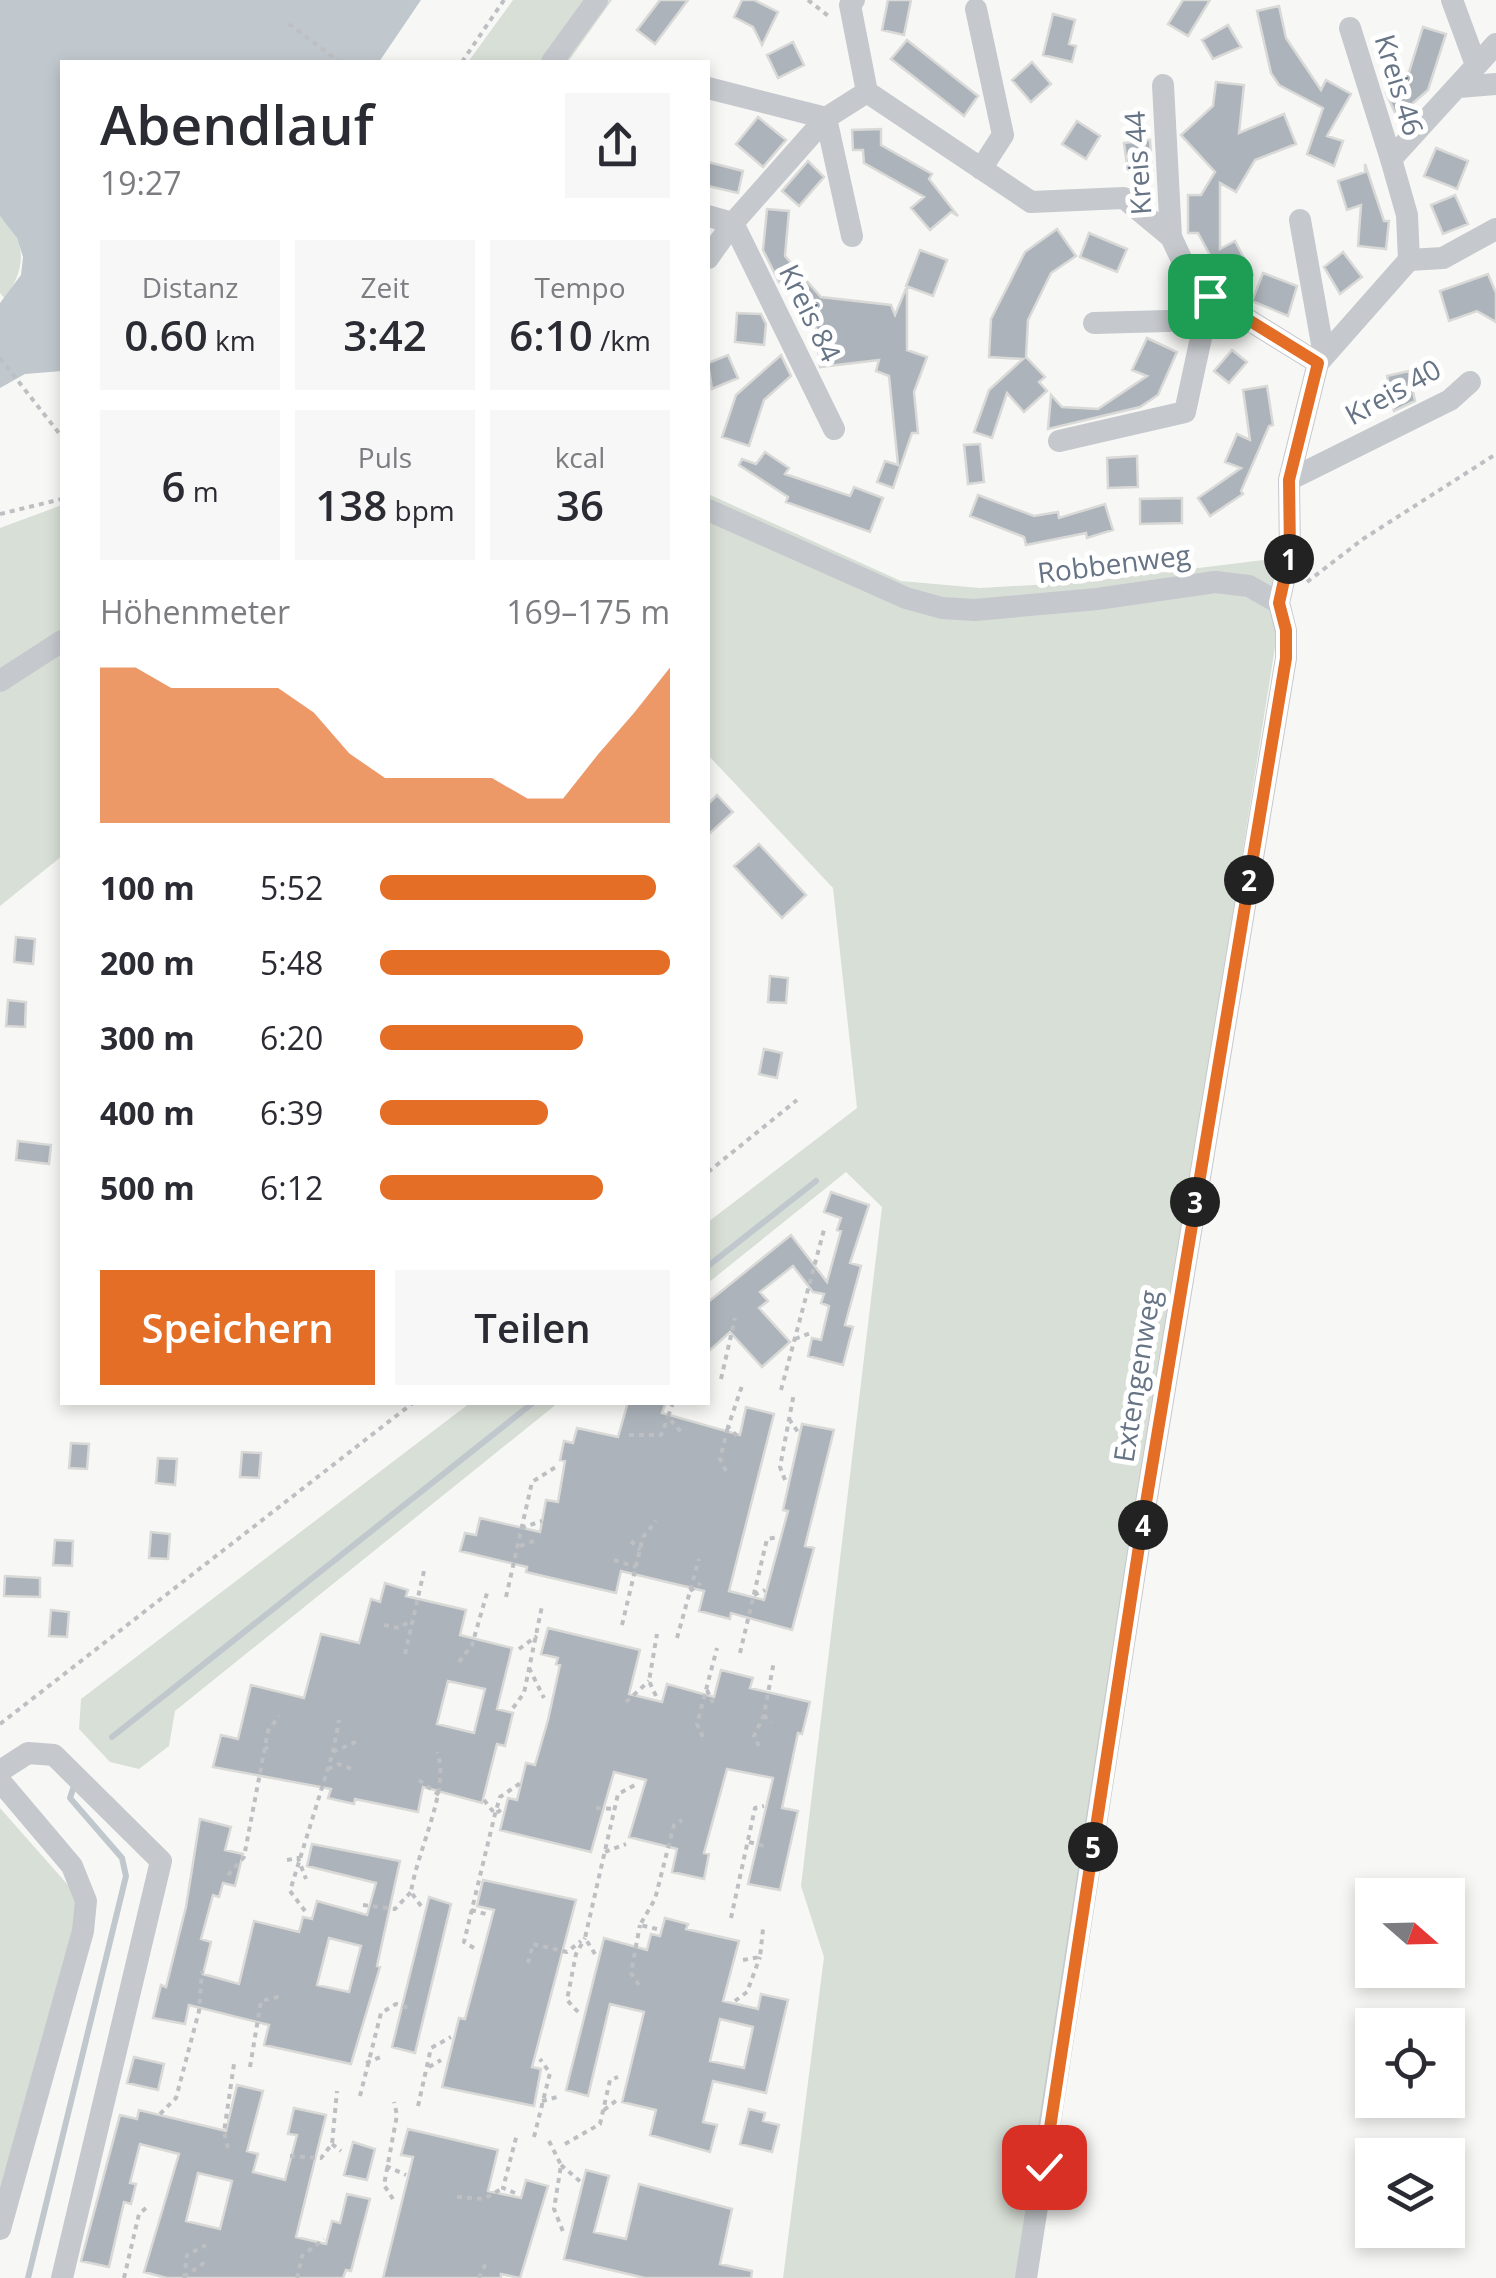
<!DOCTYPE html>
<html lang="de">
<meta charset="utf-8">
<style>
body{margin:0;font-family:"Open Sans",sans-serif;background:#f7f7f7;color:#2b2b33;height:100vh;display:flex;flex-direction:column;font-size:38px;white-space:nowrap}
*{box-sizing:border-box;margin:0}
p{font-size:32px;color:#7c7c81}
.icon{flex:none;width:55px;height:55px;fill:none;stroke:currentColor;stroke-width:2;stroke-linecap:round;stroke-linejoin:round}
.map{position:relative;flex:1;overflow:hidden}
.details{position:absolute;left:60px;top:60px;width:650px;height:1345px;display:flex;flex-direction:column;background:#fff;border-radius:0px;box-shadow:0 5px 15px #0003}
.details>*{flex:none}
.needle{width:65px;rotate:110deg}
.fabs{position:absolute;left:1355px;top:1878px;display:grid;gap:20px}
.fabs a{display:grid;place-items:center;width:110px;height:110px;border-radius:0px;background:#fff;box-shadow:0 5px 15px #0003;font-size:50px}
.pin{position:absolute;display:grid;place-items:center;width:85px;height:85px;color:#fff;margin:-42px;border-radius:20px;box-shadow:0 5px 15px #0006}
.km{position:absolute;width:50px;height:50px;margin:-25px;border-radius:50%;background:#222;color:#fff;font-size:28px;line-height:50px;text-align:center}
.round{display:grid;place-items:center;flex:none;width:105px;height:105px;border-radius:0px;background:#f7f7f7}
.summary{display:flex;align-items:center;justify-content:space-between;height:170px;padding:0 40px}
h1{font-size:55px;font-weight:600;line-height:75px}
.stats{display:grid;grid-template-columns:repeat(3,1fr);gap:15px;height:170px;padding:10px 40px}
.stats div{display:grid;align-content:center;border-radius:0px;background:#f7f7f7;text-align:center}
.stats b{font-size:42px;font-weight:600}
.stats small{font-size:28px;font-weight:400}
.stats p{font-size:28px}
.chart{height:280px;padding:20px 40px}
.chart p{display:flex;justify-content:space-between}
.chart svg{width:100%;height:180px;margin-top:10px;fill:#e56e27;opacity:.7}
.button{display:flex;gap:20px;margin-top:auto;padding:20px 40px}
.button a{flex:1;height:115px;border-radius:0px;background:#e56e27;color:#fff;font-size:40px;font-weight:600;line-height:115px;text-align:center}
.button a+a{background:#f7f7f7;color:#2b2b33}
ul{padding:0 40px;list-style:none;font-size:32px}
li{display:grid;grid-template-columns:160px 120px 1fr;align-items:center;height:75px}
li i{height:25px;border-radius:12px;background:#e56e27}
.map>svg:first-child{display:block}
</style>
<div class="map">
<svg width="1496" height="2278" viewBox="0 0 1496 2278">
<rect width="100%" height="100%" fill="#f7f8f5"/>
<path fill="#d8dfd6" d="M 513,0 L 612,0 L 568,62 L 468,62 Z
M 0,216 C 29,242 25,270 5,299 L 0,293 Z
M 708,494 L 901,581 L 980,588 L 1084,582 L 1273,559 L 1278,628 L 1017,2278 L 783,2278 L 824,1957 L 801,1886 L 882,1207 L 846,1172 L 708,1283 L 708,1222 L 857,1108 L 833,888 L 708,755 Z
M 62,505 L 62,856 L 0,906 L 0,528 Z
M 470,1403 L 558,1403 L 175,1711 L 169,1746 L 139,1769 L 110,1762 L 79,1729 L 81,1699 Z
M 0,1808 L 75,1893 L 79,1916 L 0,2206 Z"/>
<path fill="#c0c8ce" d="M 0,0 L 421,0 L 379,62 L 62,62 L 62,371 L 25,374 L 0,388 L 0,303 L 21,275 L 23,257 L 17,238 L 0,216 Z"/>
<g fill="none" stroke-linecap="round" stroke-linejoin="round">
<path stroke="#c0c8ce" stroke-width="6" d="M 708,1266 L 816,1181
M 112,1737 L 534,1402
M 28,2278 L 126,1876 L 122,1858 L 70,1798 L 74,1786"/>
</g>
<path fill="#acb3ba" stroke="#d9d9d7" stroke-width="2.5" fill-rule="evenodd" d="M 660,0 L 688,0 L 655,44 L 637,30 Z
M 742,0 L 754,0 L 778,12 L 762,45 L 753,27 L 734,17 Z
M 888,0 L 911,0 L 904,35 L 882,30 Z
M 1183,0 L 1210,0 L 1188,36 L 1168,24 Z
M 1279,6 L 1286,38 L 1321,90 L 1326,80 L 1351,94 L 1327,136 L 1343,141 L 1334,166 L 1307,154 L 1323,108 L 1279,85 L 1271,73 L 1257,11 Z
M 1053,14 L 1075,20 L 1069,44 L 1076,46 L 1072,62 L 1043,55 Z
M 1228,25 L 1241,47 L 1213,59 L 1202,40 Z
M 1423,27 L 1446,34 L 1428,90 L 1397,117 L 1386,93 L 1409,72 Z
M 907,40 L 978,96 L 964,116 L 891,59 Z
M 793,42 L 804,65 L 778,78 L 767,55 Z
M 1032,62 L 1051,84 L 1031,102 L 1012,80 Z
M 1216,82 L 1244,85 L 1239,133 L 1284,114 L 1296,144 L 1255,160 L 1236,192 L 1220,183 L 1220,249 L 1235,241 L 1253,275 L 1228,289 L 1198,233 L 1188,233 L 1188,195 L 1201,195 L 1215,172 L 1181,135 L 1213,106 Z
M 758,117 L 786,140 L 763,167 L 736,144 Z
M 1077,121 L 1100,136 L 1086,159 L 1062,144 Z
M 881,129 L 881,145 L 932,174 L 929,179 L 958,216 L 951,212 L 930,230 L 911,208 L 924,197 L 864,163 L 863,150 L 853,150 L 852,130 Z
M 1150,140 L 1152,170 L 1128,173 L 1124,143 Z
M 1436,148 L 1468,161 L 1457,189 L 1424,176 Z
M 808,161 L 824,177 L 799,206 L 782,191 Z
M 708,162 L 743,171 L 738,193 L 708,186 Z
M 1365,164 L 1384,221 L 1389,221 L 1386,249 L 1358,246 L 1361,205 L 1347,210 L 1338,181 L 1365,172 Z
M 1455,195 L 1468,224 L 1443,234 L 1431,205 Z
M 767,209 L 789,211 L 785,256 L 821,297 L 891,305 L 895,315 L 907,286 L 907,350 L 927,357 L 914,392 L 918,433 L 912,433 L 893,488 L 877,482 L 885,461 L 898,465 L 889,376 L 876,371 L 879,360 L 820,367 L 815,322 L 779,282 L 763,250 Z
M 1057,229 L 1076,256 L 1051,273 L 1028,320 L 1026,357 L 1045,377 L 1039,382 L 1047,391 L 1024,412 L 1007,393 L 992,438 L 974,432 L 989,390 L 1023,359 L 989,357 L 991,319 L 1025,252 Z
M 1089,233 L 1127,249 L 1117,272 L 1080,257 Z
M 920,250 L 947,260 L 933,296 L 906,286 Z
M 1343,252 L 1362,277 L 1340,294 L 1324,267 Z
M 1263,273 L 1297,286 L 1288,316 L 1252,301 Z
M 1488,274 L 1496,293 L 1496,322 L 1477,311 L 1449,321 L 1440,291 Z
M 737,313 L 761,314 L 766,324 L 764,345 L 735,342 Z
M 1147,338 L 1177,352 L 1158,395 L 1140,407 L 1048,429 L 1051,395 L 1062,407 L 1098,409 L 1147,376 L 1132,370 Z
M 1232,350 L 1247,362 L 1229,383 L 1214,371 Z
M 728,355 L 738,378 L 712,389 L 708,363 Z
M 781,355 L 791,376 L 764,400 L 749,446 L 722,437 L 736,395 Z
M 1409,371 L 1415,401 L 1394,411 L 1387,376 Z
M 1267,386 L 1273,425 L 1269,426 L 1241,491 L 1243,494 L 1210,516 L 1198,498 L 1241,468 L 1225,462 L 1237,434 L 1250,440 L 1243,390 Z
M 980,444 L 984,482 L 968,484 L 964,445 Z
M 765,452 L 789,468 L 785,474 L 850,496 L 854,487 L 883,498 L 870,532 L 786,502 L 788,497 L 739,465 L 742,459 L 756,464 Z
M 1137,456 L 1138,487 L 1108,488 L 1107,458 Z
M 978,495 L 1034,516 L 1058,512 L 1059,518 L 1105,504 L 1113,530 L 1087,538 L 1086,533 L 1026,545 L 1024,537 L 970,516 Z
M 1182,498 L 1182,523 L 1140,524 L 1140,499 Z
M 717,795 L 733,812 L 708,835 L 708,804 Z
M 759,844 L 806,895 L 782,918 L 734,866 Z
M 16,937 L 35,939 L 33,964 L 14,962 Z
M 770,976 L 788,978 L 786,1003 L 768,1002 Z
M 8,1000 L 26,1002 L 25,1027 L 6,1026 Z
M 764,1049 L 782,1053 L 777,1078 L 759,1074 Z
M 18,1141 L 51,1145 L 49,1164 L 16,1160 Z
M 831,1192 L 869,1205 L 850,1263 L 861,1266 L 845,1325 L 853,1327 L 843,1365 L 808,1356 L 812,1338 L 821,1340 L 829,1306 L 821,1303 L 824,1294 L 813,1292 L 793,1266 L 760,1292 L 768,1301 L 759,1308 L 790,1342 L 762,1367 L 730,1332 L 708,1352 L 708,1302 L 791,1235 L 827,1282 L 841,1231 L 837,1230 L 841,1218 L 824,1212 Z
M 628,1402 L 666,1402 L 662,1413 L 740,1435 L 746,1407 L 774,1414 L 729,1591 L 764,1600 L 788,1511 L 783,1510 L 802,1424 L 834,1430 L 805,1546 L 814,1548 L 792,1630 L 731,1613 L 730,1619 L 699,1611 L 704,1591 L 621,1571 L 616,1593 L 526,1572 L 527,1567 L 460,1551 L 465,1533 L 476,1535 L 480,1518 L 540,1532 L 546,1500 L 558,1502 L 565,1461 L 560,1460 L 564,1441 L 573,1443 L 577,1428 L 618,1437 Z
M 71,1443 L 89,1444 L 87,1469 L 69,1468 Z
M 242,1452 L 261,1453 L 259,1478 L 240,1477 Z
M 158,1458 L 177,1459 L 175,1485 L 156,1483 Z
M 151,1532 L 170,1534 L 168,1559 L 149,1558 Z
M 55,1540 L 73,1541 L 72,1566 L 53,1565 Z
M 5,1576 L 40,1578 L 40,1597 L 4,1596 Z
M 385,1583 L 408,1590 L 406,1596 L 466,1610 L 460,1635 L 512,1648 L 497,1709 L 513,1713 L 505,1746 L 497,1744 L 482,1803 L 423,1787 L 418,1812 L 355,1799 L 354,1804 L 328,1798 L 331,1789 L 213,1767 L 221,1735 L 238,1739 L 251,1685 L 304,1698 L 321,1634 L 359,1643 L 371,1599 L 380,1602 ZM 448,1681 L 485,1689 L 474,1733 L 437,1724 Z
M 51,1610 L 69,1612 L 67,1637 L 49,1636 Z
M 548,1628 L 640,1650 L 629,1694 L 662,1702 L 667,1684 L 714,1697 L 721,1670 L 753,1678 L 750,1688 L 810,1702 L 802,1734 L 798,1733 L 782,1808 L 798,1811 L 780,1890 L 748,1884 L 773,1778 L 727,1769 L 704,1853 L 709,1854 L 704,1879 L 672,1872 L 677,1849 L 629,1837 L 646,1780 L 614,1772 L 591,1852 L 500,1830 L 508,1798 L 517,1800 L 526,1763 L 535,1765 L 548,1720 L 560,1665 L 556,1664 L 558,1658 L 541,1654 Z
M 200,1819 L 231,1827 L 225,1850 L 243,1854 L 235,1886 L 223,1883 L 219,1897 L 213,1895 L 201,1939 L 211,1942 L 203,1974 L 239,1984 L 254,1921 L 299,1932 L 303,1917 L 312,1919 L 317,1901 L 367,1915 L 376,1883 L 307,1866 L 312,1844 L 400,1861 L 377,1966 L 380,1967 L 351,2064 L 264,2045 L 269,2025 L 189,2005 L 185,2024 L 153,2018 L 161,1985 L 166,1987 L 186,1907 ZM 329,1938 L 361,1946 L 349,1992 L 317,1985 Z
M 483,1880 L 576,1900 L 532,2067 L 541,2069 L 534,2106 L 442,2087 L 459,2018 L 465,2019 L 494,1910 L 477,1906 Z
M 429,1897 L 451,1904 L 415,2053 L 392,2047 Z
M 665,1918 L 688,1924 L 686,1929 L 739,1941 L 723,2001 L 758,2009 L 761,1994 L 788,2000 L 766,2093 L 713,2081 L 703,2122 L 717,2125 L 710,2152 L 650,2135 L 656,2110 L 622,2102 L 644,2012 L 610,2004 L 588,2096 L 566,2090 L 604,1938 L 647,1950 L 651,1934 L 660,1936 ZM 720,2019 L 753,2027 L 744,2068 L 710,2061 Z
M 134,2057 L 164,2064 L 158,2090 L 127,2083 Z
M 237,2085 L 263,2091 L 247,2151 L 258,2154 L 253,2172 L 285,2180 L 297,2135 L 288,2134 L 294,2108 L 326,2115 L 296,2237 L 326,2244 L 332,2221 L 340,2223 L 347,2194 L 370,2199 L 351,2271 L 346,2270 L 343,2278 L 167,2278 L 144,2272 L 179,2154 L 140,2144 L 130,2183 L 136,2184 L 131,2204 L 124,2202 L 109,2267 L 81,2261 L 120,2115 L 137,2119 L 139,2110 L 226,2131 ZM 198,2173 L 232,2181 L 220,2229 L 186,2221 Z
M 749,2109 L 765,2113 L 763,2121 L 779,2125 L 772,2152 L 740,2144 Z
M 408,2129 L 498,2150 L 488,2191 L 521,2198 L 526,2180 L 548,2186 L 520,2278 L 501,2274 L 501,2278 L 383,2278 L 413,2157 L 401,2155 Z
M 353,2142 L 375,2149 L 367,2180 L 344,2175 Z
M 586,2170 L 609,2176 L 594,2232 L 626,2239 L 639,2184 L 732,2209 L 720,2264 L 752,2271 L 751,2278 L 645,2278 L 564,2259 Z"/>
<g fill="none" stroke-linecap="round" stroke-linejoin="round">
<path stroke="#bdbfc2" stroke-width="4" stroke-dasharray="5 5" stroke-linecap="butt" d="M 808,0 L 831,18
M 289,24 L 340,62
M 462,62 L 504,0
M 0,358 L 62,437
M 0,514 L 62,499
M 1307,582 L 1363,539 L 1496,454
M 708,1172 L 797,1100
M 795,1339 L 813,1332
M 721,1379 L 735,1318
M 781,1390 L 825,1226
M 673,1402 L 668,1417 L 682,1433
M 789,1419 L 800,1435
M 629,1435 L 661,1435 L 668,1417
M 737,1436 L 728,1427 L 743,1383
M 726,1471 L 720,1459 L 728,1427
M 785,1480 L 780,1467 L 794,1393
M 521,1528 L 542,1521
M 631,1541 L 640,1550
M 520,1546 L 534,1541
M 614,1560 L 636,1567
M 690,1591 L 701,1583
M 754,1595 L 765,1590
M 506,1597 L 532,1482 L 559,1465
M 384,1625 L 399,1628 L 412,1620
M 622,1625 L 643,1537 L 656,1521
M 677,1638 L 699,1559
M 519,1649 L 537,1636
M 740,1653 L 767,1539 L 778,1537
M 405,1654 L 424,1571
M 459,1662 L 472,1645 L 487,1593
M 529,1668 L 544,1698
M 707,1690 L 713,1703
M 656,1696 L 649,1681 L 657,1634
M 626,1702 L 649,1681
M 513,1708 L 524,1693 L 542,1606
M 764,1715 L 771,1723
M 0,1724 L 414,1402
M 703,1737 L 697,1724 L 717,1648
M 759,1746 L 754,1736 L 764,1715 L 774,1661
M 264,1750 L 272,1744
M 333,1752 L 358,1741
M 328,1769 L 339,1764 L 354,1770
M 419,1780 L 439,1795
M 484,1800 L 495,1814 L 502,1809
M 596,1808 L 615,1809
M 749,1842 L 764,1846
M 605,1852 L 626,1844
M 287,1860 L 298,1858 L 306,1879
M 228,1875 L 244,1857 L 268,1731 L 279,1716
M 363,1905 L 395,1909 L 411,1892
M 421,1906 L 411,1892 C 417,1851 451,1787 437,1752
M 471,1910 L 486,1914
M 305,1911 L 290,1891 L 333,1752 L 339,1720
M 731,1918 L 755,1808 L 764,1806
M 657,1929 L 640,1925 L 655,1899 L 674,1825 L 682,1820
M 474,1948 L 464,1942 L 495,1814 L 500,1797 L 522,1782
M 595,1954 L 585,1938 L 618,1794 L 635,1785
M 743,1960 L 760,1957 L 763,1929
M 528,1963 L 533,1944 L 567,1952 L 581,1941
M 639,1985 L 631,1973 L 640,1925
M 735,2001 L 747,1992 L 760,1957
M 578,2012 L 567,2000 L 576,1954 L 585,1938
M 366,2063 L 383,2056
M 250,2067 L 261,2001 L 282,1996
M 429,2067 L 441,2060
M 360,2096 L 381,2013 L 396,2004 L 409,2008
M 542,2101 L 561,2096
M 418,2106 L 431,2048 L 451,2037
M 604,2110 L 617,2100
M 160,2114 L 176,2098 L 199,2011 L 202,1971
M 534,2137 L 550,2073 L 540,2059
M 549,2141 L 561,2165 L 554,2209 L 564,2234
M 332,2144 L 341,2151
M 565,2144 L 600,2124 L 610,2080 L 618,2077
M 228,2148 L 224,2132 L 234,2064
M 290,2156 L 321,2158 L 332,2144 L 337,2091
M 561,2165 L 582,2183
M 386,2166 L 406,2175
M 515,2193 L 503,2188 L 517,2134
M 457,2197 L 484,2199 L 503,2188
M 393,2199 L 384,2185 L 397,2115 L 394,2102
M 184,2277 L 208,2260
M 124,2278 L 139,2214 L 147,2207
M 184,2278 L 187,2255 L 206,2245
M 297,2278 L 302,2256 L 324,2239
M 479,2278 L 486,2263"/>
<path stroke="#c5c8cc" stroke-width="22" d="M 854,0 L 850,5 L 867,92 L 1031,202 L 1124,198 L 1171,237 L 1188,273 L 1210,296 L 1318,363
M 1452,0 L 1476,65
M 976,9 L 1003,135 L 981,169
M 1350,28 L 1391,159
M 552,62 L 597,0
M 1163,85 L 1171,237
M 1459,87 L 1496,84
M 708,88 L 826,118 L 852,236
M 708,216 L 733,223 L 834,429
M 1300,220 L 1324,355
M 708,258 L 733,223 L 826,118 L 867,92
M 1409,260 L 1443,258 L 1496,229
M 1094,323 L 1204,320
M 1059,441 L 1185,412 L 1210,296
M 1289,480 L 1450,400 L 1470,382
M 708,510 L 906,598 L 942,608 L 975,610 L 1097,599 L 1215,582 L 1249,586 L 1279,603
M 0,681 L 62,641
M 0,1771 L 28,1753 L 54,1755 L 161,1861 L 62,2278
M 0,1781 L 72,1866 L 86,1901 L 83,1931 L 0,2229
M 1026,2278 L 1141,1533 L 1286,658 L 1286,631 L 1279,603 L 1290,553 L 1289,480 L 1318,363 L 1409,260 L 1407,215 L 1391,159 L 1496,44"/>
</g>
<g fill="none" stroke-linecap="round" stroke-linejoin="round">
<g stroke="#fff" stroke-width="20">
<path id="route" d="M 1044,2167 L 1141,1533 L 1286,658 L 1286,630 L 1279,603 L 1290,553 L 1289,480 L 1318,363 L 1210,296"/>
</g>
<use href="#route" stroke="#e56e27" stroke-width="12"/>
</g>
<g text-anchor="middle" stroke-width="10" stroke-linejoin="round" paint-order="stroke">
<g font-size="28" fill="#667486" stroke="#fff">
<text transform="translate(1399 85) rotate(73)" y="10">Kreis 46</text>
<text transform="translate(1138 163) rotate(-94)" y="10">Kreis 44</text>
<text transform="translate(810 313) rotate(64)" y="10">Kreis 84</text>
<text transform="translate(1393 392) rotate(-29)" y="10">Kreis 40</text>
<text transform="translate(1114 564) rotate(-7)" y="10">Robbenweg</text>
<text transform="translate(1137 1376) rotate(-81)" y="10">Extengenweg</text>
</g>
</g>
</svg>
<div class="fabs">
<a><svg class="needle" viewBox="-14 -14 28 28"><path d="M0-13l5 13h-10z" fill="#e53935"/><path d="M0 13l5-13h-10z" fill="#7c7c81"/></svg></a>
<a><svg class="icon" aria-label="locate" viewBox="0 0 24 24"><circle cx="12" cy="12" r="6"/><path d="M12 2v4M12 18v4M2 12h4M18 12h4"/></svg></a>
<a><svg class="icon" aria-label="layers" viewBox="0 0 24 24"><path d="M12 4l9 5-9 5-9-5zM3 14l9 5 9-5"/></svg></a>
</div>
<div class="pin" style="left:1210px;top:296px;background:#1e9e55"><svg class="icon" aria-label="arrive" viewBox="0 0 24 24"><path d="M6 21V4h12l-3 4 3 4H6"/></svg></div>
<div class="pin" style="left:1044px;top:2167px;background:#d93025"><svg class="icon" aria-label="check" viewBox="0 0 24 24"><path d="M5 12l5 5 9-10"/></svg></div>
<b class="km" style="left:1289px;top:559px">1</b>
<b class="km" style="left:1249px;top:880px">2</b>
<b class="km" style="left:1195px;top:1202px">3</b>
<b class="km" style="left:1143px;top:1525px">4</b>
<b class="km" style="left:1093px;top:1847px">5</b>
<section class="details">
<div class="summary"><div><h1>Abendlauf</h1><p>19:27</p></div><a class="round"><svg class="icon" aria-label="share" viewBox="0 0 24 24"><path d="M12 15V3M7 8l5-5 5 5M5 13v7h14v-7"/></svg></a></div>
<div class="stats">
<div><p>Distanz</p><b>0.60<small> km</small></b></div>
<div><p>Zeit</p><b>3:42</b></div>
<div><p>Tempo</p><b>6:10<small> /km</small></b></div>
</div>
<div class="stats">
<div><b>6<small> m</small></b></div>
<div><p>Puls</p><b>138<small> bpm</small></b></div>
<div><p>kcal</p><b>36</b></div>
</div>
<div class="chart"><p><span>Höhenmeter</span>169–175 m</p>
<svg viewBox="0 0 160 44" preserveAspectRatio="none"><path d="M0 44V6L10 6L20 11L30 11L40 11L50 11L60 17L70 27L80 33L90 33L100 33L110 33L120 38L130 38L140 27L150 17L160 6V44z"/></svg>
</div>
<ul>
<li><b>100 m</b>5:52<i style="width:95%"></i></li>
<li><b>200 m</b>5:48<i style="width:100%"></i></li>
<li><b>300 m</b>6:20<i style="width:70%"></i></li>
<li><b>400 m</b>6:39<i style="width:58%"></i></li>
<li><b>500 m</b>6:12<i style="width:77%"></i></li>
</ul>
<div class="button"><a>Speichern</a><a>Teilen</a></div>
</section>
</div>
